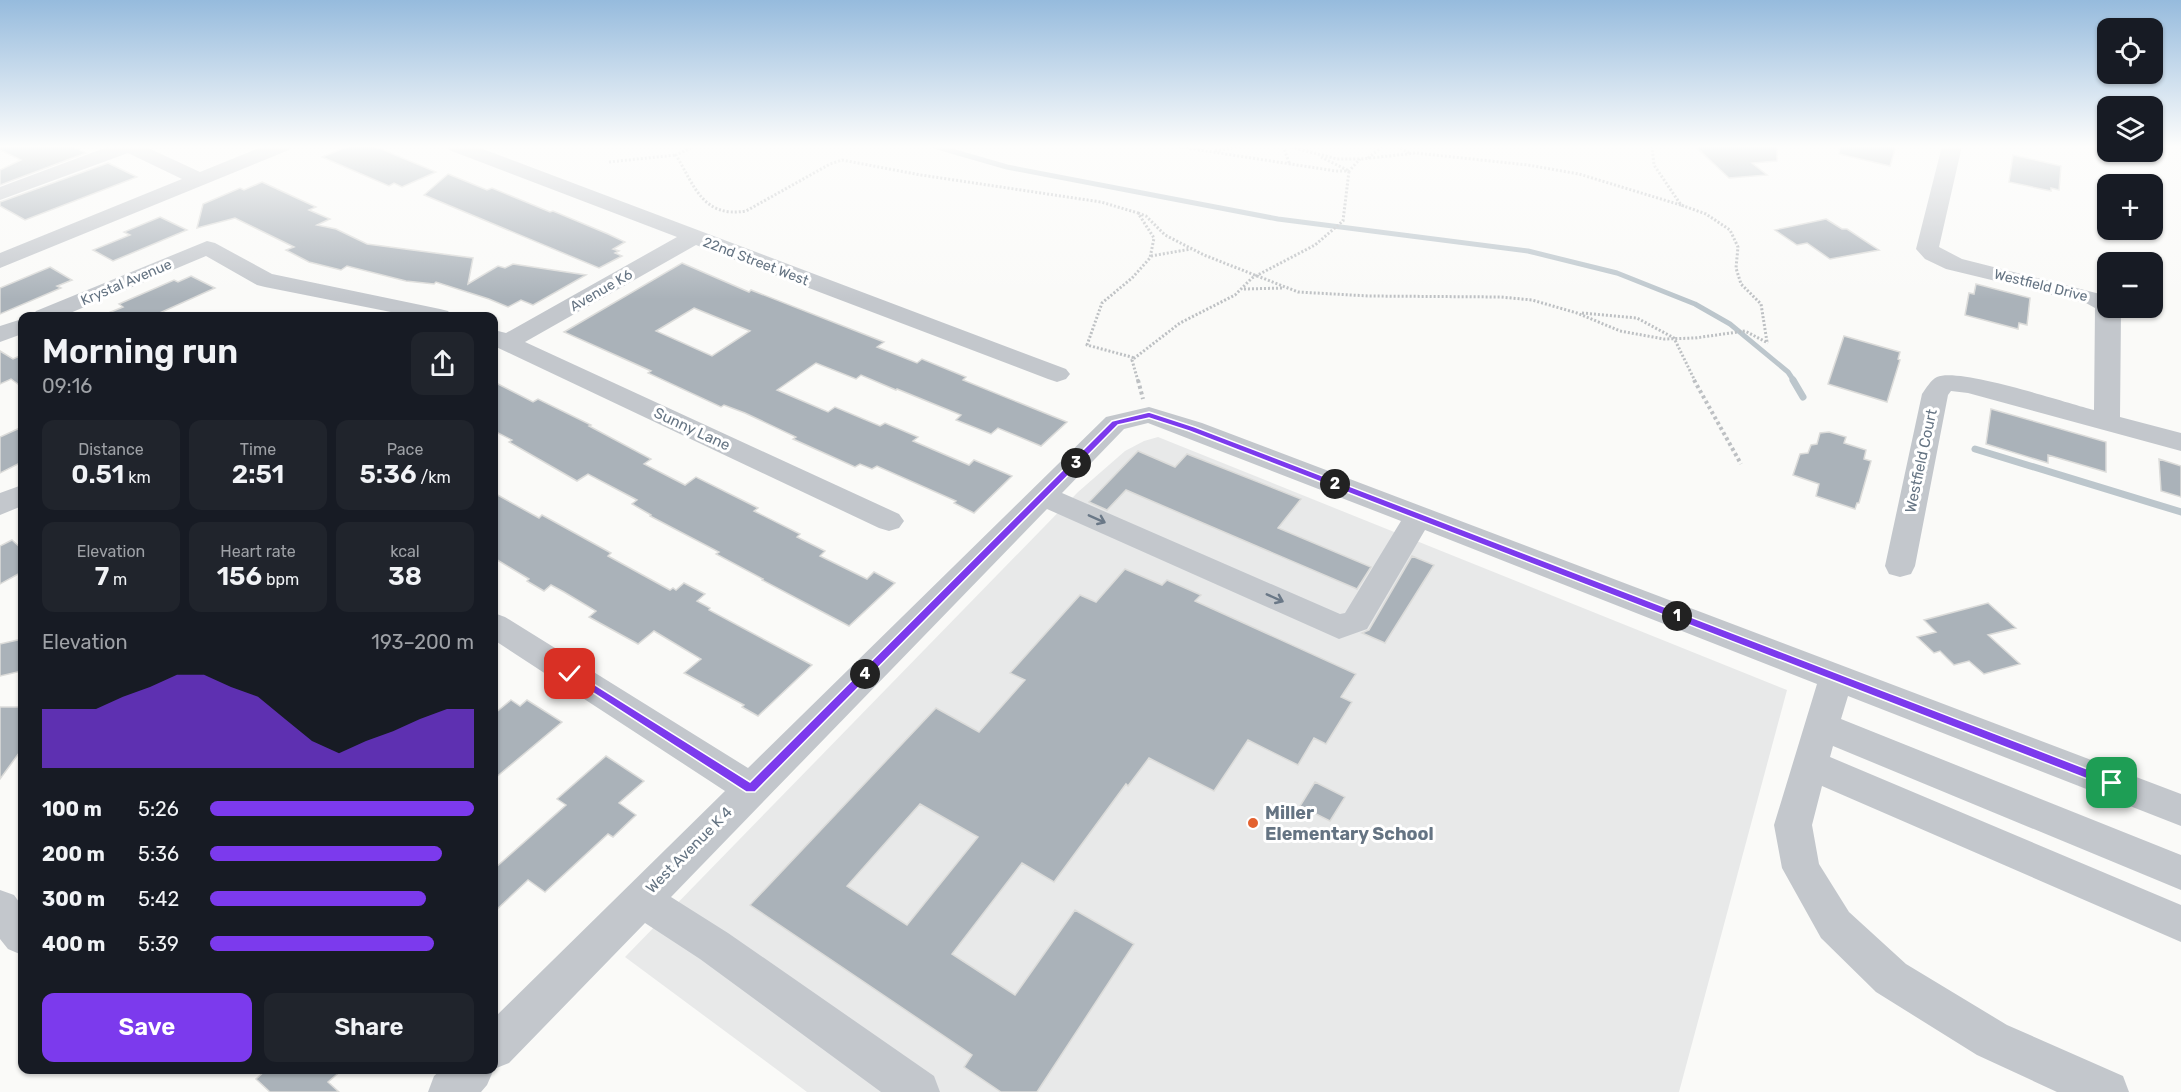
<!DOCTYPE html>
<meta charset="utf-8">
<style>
body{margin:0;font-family:Rubik,sans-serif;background:#20242c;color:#f1f3f6;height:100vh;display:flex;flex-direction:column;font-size:22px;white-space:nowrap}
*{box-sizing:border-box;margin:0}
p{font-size:20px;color:#9ea1a6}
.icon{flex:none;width:33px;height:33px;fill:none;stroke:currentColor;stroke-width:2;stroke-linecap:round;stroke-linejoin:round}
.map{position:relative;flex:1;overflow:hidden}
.panel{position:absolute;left:18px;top:312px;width:480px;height:762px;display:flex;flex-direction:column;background:#171b24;border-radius:12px;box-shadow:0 2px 4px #0004}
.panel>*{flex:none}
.buttons{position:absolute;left:2097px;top:18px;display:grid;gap:12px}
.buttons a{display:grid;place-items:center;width:66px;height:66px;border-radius:12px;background:#171b24;box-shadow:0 2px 4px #0004;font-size:30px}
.pin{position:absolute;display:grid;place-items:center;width:51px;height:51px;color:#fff;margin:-26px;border-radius:12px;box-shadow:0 3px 9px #0006}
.km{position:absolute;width:30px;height:30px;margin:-15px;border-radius:50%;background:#222;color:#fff;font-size:16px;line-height:30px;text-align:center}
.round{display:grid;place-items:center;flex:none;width:63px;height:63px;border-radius:12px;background:#20242c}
.head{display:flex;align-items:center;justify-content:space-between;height:102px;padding:0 24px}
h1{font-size:33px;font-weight:600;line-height:45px}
.stats{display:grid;grid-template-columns:repeat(3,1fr);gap:9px;height:102px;padding:6px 24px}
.stats div{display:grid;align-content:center;border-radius:12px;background:#20242c;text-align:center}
.stats b{font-size:26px;font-weight:600}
.stats small{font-size:16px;font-weight:400}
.stats p{font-size:16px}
.chart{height:168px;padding:12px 24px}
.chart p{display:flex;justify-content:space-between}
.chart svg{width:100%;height:108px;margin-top:6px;fill:#7c3aed;opacity:.7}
.button{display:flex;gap:12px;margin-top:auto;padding:12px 24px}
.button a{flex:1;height:69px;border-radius:12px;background:#7c3aed;color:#fff;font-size:24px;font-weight:600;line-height:69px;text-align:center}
.button a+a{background:#20242c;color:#f1f3f6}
ul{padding:0 24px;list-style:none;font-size:20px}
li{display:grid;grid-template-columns:96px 72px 1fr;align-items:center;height:45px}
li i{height:15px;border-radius:8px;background:#7c3aed}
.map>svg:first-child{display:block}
</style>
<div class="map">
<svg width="2181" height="1092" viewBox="0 0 2181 1092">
<rect width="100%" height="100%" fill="#fafaf8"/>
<path fill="#e8e9e9" d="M 1158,437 L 1787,690 L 1679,1092 L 807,1092 L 625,957 L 1078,492 L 1125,451 L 1144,441 Z"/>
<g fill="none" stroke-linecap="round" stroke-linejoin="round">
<path stroke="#bcc6cc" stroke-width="5" d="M 934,146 L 1007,167 L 1278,219 L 1528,251 L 1617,273 L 1695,304 L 1730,324 L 1788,372 L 1794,381"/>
<path stroke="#bcc6cc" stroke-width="7" d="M 1793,380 L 1803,397
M 1975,449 L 2181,512"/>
</g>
<path fill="#aab2b9" stroke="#dcdcda" stroke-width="1.5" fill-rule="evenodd" d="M 0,146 L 73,146 L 86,153 L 0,185 L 0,170 L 21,160 L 0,150 Z
M 349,146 L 374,146 L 436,172 L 402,187 L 394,183 L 389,186 L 322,157 Z
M 1695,146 L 1777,146 L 1777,161 L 1752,163 L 1767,175 L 1729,178 Z
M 1840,146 L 1896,146 L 1890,166 L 1839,154 Z
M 2013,155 L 2061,166 L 2059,190 L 2051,188 L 2051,191 L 2009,182 Z
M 108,163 L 137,177 L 25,220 L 0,206 L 0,202 Z
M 448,174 L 487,190 L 492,188 L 550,212 L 553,211 L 608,234 L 625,242 L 613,249 L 619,251 L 615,253 L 622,256 L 599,268 L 424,195 Z
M 262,182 L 316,207 L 309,210 L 330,219 L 317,225 L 336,229 L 367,244 L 473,258 L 468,284 L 498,266 L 505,268 L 513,264 L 586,275 L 533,305 L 521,300 L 508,307 L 489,299 L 436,282 L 434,284 L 406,281 L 347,266 L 341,270 L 309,262 L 286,250 L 294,247 L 235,218 L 197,228 L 203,204 L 240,188 L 244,190 Z
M 160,217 L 187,230 L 113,261 L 93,250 L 130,235 L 124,232 Z
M 1826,219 L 1842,229 L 1847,229 L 1879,250 L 1830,259 L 1807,243 L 1797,245 L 1775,230 Z
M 682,263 L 749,292 L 751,290 L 884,342 L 877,347 L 917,363 L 922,359 L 966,377 L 963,380 L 1067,422 L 1041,446 L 998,428 L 991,434 L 956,420 L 961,415 L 897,389 L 896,390 L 861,375 L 856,379 L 816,363 L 777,390 L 828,412 L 835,407 L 880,426 L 885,423 L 918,437 L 913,441 L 969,465 L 974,460 L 1012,476 L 974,513 L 954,503 L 956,501 L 877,466 L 872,469 L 860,464 L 855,467 L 793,439 L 796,437 L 745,413 L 724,405 L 721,407 L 648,373 L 651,371 L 564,332 ZM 694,308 L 750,331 L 712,356 L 656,331 Z
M 50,267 L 72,280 L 57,286 L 61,288 L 0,314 L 0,288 Z
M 191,276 L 215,288 L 153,316 L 101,316 L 123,307 L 119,304 L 174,280 L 178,282 Z
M 1976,284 L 2030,298 L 2027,325 L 2019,323 L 2018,329 L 1965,315 L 1969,293 L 1974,294 Z
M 1844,336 L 1900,352 L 1898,359 L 1900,360 L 1887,402 L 1828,384 Z
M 0,351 L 13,359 L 22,355 L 22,387 L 11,379 L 0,384 Z
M 494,382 L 533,402 L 538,399 L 591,425 L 589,426 L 651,459 L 644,464 L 685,485 L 696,477 L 758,508 L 754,511 L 800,534 L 797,537 L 825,551 L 820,556 L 867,579 L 874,572 L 895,583 L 849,626 L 762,580 L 763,579 L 716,554 L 719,552 L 650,516 L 651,515 L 632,504 L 637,500 L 588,474 L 577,481 L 509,442 L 512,440 L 494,431 Z
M 1991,409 L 2106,442 L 2106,472 L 2048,455 L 2048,463 L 1986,444 Z
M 22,427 L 22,462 L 0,473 L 0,437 Z
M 1829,432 L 1846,437 L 1844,443 L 1866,450 L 1864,459 L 1871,461 L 1859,503 L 1857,503 L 1855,509 L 1816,496 L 1819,484 L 1793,475 L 1800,454 L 1808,453 L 1811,445 L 1817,444 L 1820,433 Z
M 1138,451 L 1175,467 L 1187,454 L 1301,499 L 1278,528 L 1371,567 L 1357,589 L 1126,490 L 1107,510 L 1089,502 Z
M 2159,459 L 2181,466 L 2181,497 L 2161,491 Z
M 494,493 L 539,518 L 542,515 L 611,553 L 608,556 L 670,590 L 673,588 L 676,590 L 684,583 L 705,594 L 697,601 L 710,608 L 709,610 L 812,665 L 758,716 L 742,707 L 744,705 L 684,673 L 701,659 L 654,631 L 638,644 L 589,617 L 596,611 L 564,592 L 551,585 L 544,591 L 527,581 L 529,579 L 494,558 Z
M 12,540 L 22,549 L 22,572 L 0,584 L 0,546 Z
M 1412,556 L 1434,565 L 1385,643 L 1362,633 L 1369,630 Z
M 1125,569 L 1162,585 L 1167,580 L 1201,595 L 1195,601 L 1356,674 L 1341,697 L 1352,702 L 1326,744 L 1314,738 L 1298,765 L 1248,740 L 1214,791 L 1149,758 L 1128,786 L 1126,784 L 1054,882 L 1022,863 L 952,954 L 1015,995 L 1075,910 L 1134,944 L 1037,1092 L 1001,1092 L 964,1067 L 972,1055 L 750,905 L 936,708 L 979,732 L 1025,680 L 1010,673 L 1080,595 L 1096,602 ZM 920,804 L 978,837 L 907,925 L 847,886 Z
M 1988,603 L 2016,628 L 1988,635 L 2020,664 L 1984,674 L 1969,661 L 1954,665 L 1940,651 L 1934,653 L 1917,637 L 1936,632 L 1924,620 Z
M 22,639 L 22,671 L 0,676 L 0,644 Z
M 511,700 L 520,706 L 527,700 L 562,722 L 494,779 L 494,714 Z
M 0,707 L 22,707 L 22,749 L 0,779 Z
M 606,756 L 644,781 L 619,803 L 636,815 L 613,837 L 608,834 L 545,892 L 528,880 L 494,912 L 494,869 L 566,805 L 557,799 Z
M 1315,782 L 1345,797 L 1330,821 L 1300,806 Z
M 266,1070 L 342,1070 L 328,1082 L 339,1092 L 270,1092 L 256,1079 Z"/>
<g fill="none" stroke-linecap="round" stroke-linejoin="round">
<path stroke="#bdc0c3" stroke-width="3" stroke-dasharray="2 2" stroke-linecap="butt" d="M 695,146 L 676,155 C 695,187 703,218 746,211 L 830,164 L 842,160 L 921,175 L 1101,202 L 1138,213 L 1154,238 L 1150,258 L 1132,278 L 1102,303 L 1087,345 L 1135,358
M 1174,146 L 1336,171 L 1349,171 L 1360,159
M 1283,146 L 1290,165
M 1287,146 L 1337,159 L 1361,159 L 1416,153 L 1528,165 L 1579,174 L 1684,206
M 1397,146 L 1411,154
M 1652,146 L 1654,165 L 1681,205 L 1706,214 L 1730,230 L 1738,247 L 1736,268 L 1741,284 L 1761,304 L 1767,342
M 1215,151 L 1242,146
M 1368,158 L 1383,146
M 609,162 L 676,155
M 1138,213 L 1146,216 L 1165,235 L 1204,255 L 1298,292 L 1369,296 L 1501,297 L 1532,300 L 1577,313 L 1620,331 L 1664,339 L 1695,338 L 1745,331 L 1768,343
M 1151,256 L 1191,249
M 1244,289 L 1284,288
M 1582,313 L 1637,318 L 1674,338 L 1695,381
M 1138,381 L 1132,360 L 1180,323 L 1235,295 L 1252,278 L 1315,245 L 1343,221 L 1349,171 L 1321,157"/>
<path stroke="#bdc0c3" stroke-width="4" stroke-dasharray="3 3" stroke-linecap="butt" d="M 1138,380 L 1143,399
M 1694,380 L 1741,464"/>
<path fill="#c3c7cc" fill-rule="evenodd" d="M 110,146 L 144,146 L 200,172 L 264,146 L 292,146 L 289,150 L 0,268 L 0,253 L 182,179 L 128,153 L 0,200 L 0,187 Z
M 446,146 L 475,146 L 1066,369 L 1070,374 L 1066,379 L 1057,382 L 1048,379 L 696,245 L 525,342 L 899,514 L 904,521 L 899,528 L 889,531 L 879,528 L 494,346 L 494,330 L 506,333 L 677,237 L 449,150 Z
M 1942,146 L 1962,146 L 1939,247 L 1962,259 L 2108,296 L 2108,308 L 2119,308 L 2121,313 L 2120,417 L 2181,433 L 2181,451 L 1968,393 L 1951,391 L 1948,395 L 1915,566 L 1911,574 L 1900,577 L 1889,574 L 1885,566 L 1922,394 C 1926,388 1931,380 1937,377 C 1959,367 2066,403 2094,410 L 2095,308 L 2086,303 L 1946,269 L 1925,259 L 1916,249 Z
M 207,241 L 215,243 L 272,274 L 440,309 L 448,311 L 452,316 L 411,316 L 265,287 L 257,285 L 206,256 L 63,316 L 32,316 L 36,311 Z
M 22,319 L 22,334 L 0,342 L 0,326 Z
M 1149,407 L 1202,423 L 2181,794 L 2181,826 L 1848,696 L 1841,719 L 2181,855 L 2181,890 L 1833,746 L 1830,757 L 2181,905 L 2181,942 L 1822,786 L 1812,825 L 1819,864 L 1849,912 L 1906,964 L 2007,1025 L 2123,1076 L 2129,1092 L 2057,1092 L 1977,1055 L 1876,992 L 1821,938 L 1782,868 L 1774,825 L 1817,684 L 1425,530 L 1367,629 L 1339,639 L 1047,509 L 671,897 L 728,933 L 934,1076 L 940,1092 L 881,1092 L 700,959 L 645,923 L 509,1063 L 494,1069 L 487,1085 L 481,1092 L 428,1092 L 434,1076 L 441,1070 L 494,1070 L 494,1018 L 725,791 L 494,640 L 494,613 L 505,617 L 748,768 L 1106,417 ZM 1148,423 L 1401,521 L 1345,613 L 1340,614 L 1062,493 L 1124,429 Z
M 22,485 L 22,506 L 0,515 L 0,493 Z
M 0,890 L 14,895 L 22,906 L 22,955 L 8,949 L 0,939 Z"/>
</g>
<defs><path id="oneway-shaft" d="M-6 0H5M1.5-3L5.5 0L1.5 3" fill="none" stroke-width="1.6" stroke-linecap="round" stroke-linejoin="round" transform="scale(1.5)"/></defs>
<g stroke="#6a7887">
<use href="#oneway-shaft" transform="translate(1097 519) rotate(24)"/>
<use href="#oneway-shaft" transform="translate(1275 598) rotate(24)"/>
</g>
<linearGradient id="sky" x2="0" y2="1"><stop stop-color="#96bbdd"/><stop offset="0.49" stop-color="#fdfdfc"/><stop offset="1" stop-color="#fdfdfc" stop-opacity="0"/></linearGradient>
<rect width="2181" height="299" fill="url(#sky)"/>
<path fill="#7c3aed" stroke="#fff" stroke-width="1.5" d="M 1149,412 L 1195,427 L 2116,780 L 2118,783 L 2116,787 L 2108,787 L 1189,431 L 1149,418 L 1118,425 L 755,792 L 746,792 L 564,674 L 566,671 L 573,671 L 750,782 L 1112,421 Z"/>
<circle fill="#e3612f" stroke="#fff" stroke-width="2" cx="1253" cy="823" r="6"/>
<g text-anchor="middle" stroke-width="6" stroke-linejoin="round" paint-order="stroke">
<g font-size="14" fill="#657483" stroke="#fff">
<text transform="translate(756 261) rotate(21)" y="5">22nd Street West</text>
<text transform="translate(126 282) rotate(-23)" y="5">Krystal Avenue</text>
<text transform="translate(2041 285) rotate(14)" y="5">Westfield Drive</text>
<text transform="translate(601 290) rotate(-30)" y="5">Avenue K6</text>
</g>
<g font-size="15" fill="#657483" stroke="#fff">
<text transform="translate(692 429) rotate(25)" y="5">Sunny Lane</text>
<text transform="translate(1921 461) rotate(-78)" y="5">Westfield Court</text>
<text transform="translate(689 850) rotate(-45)" y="5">West Avenue K 4</text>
</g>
<g font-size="18" font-weight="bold" fill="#657483" stroke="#fff" text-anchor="start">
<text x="1265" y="819">Miller<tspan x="1265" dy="21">Elementary School</tspan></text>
</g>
</g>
</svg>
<div class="buttons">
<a><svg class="icon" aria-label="locate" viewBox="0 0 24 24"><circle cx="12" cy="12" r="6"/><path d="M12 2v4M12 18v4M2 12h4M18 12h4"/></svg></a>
<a><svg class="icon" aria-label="layers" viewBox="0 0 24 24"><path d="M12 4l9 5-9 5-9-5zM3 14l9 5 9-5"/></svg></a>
<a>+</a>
<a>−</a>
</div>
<div class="pin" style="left:2112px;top:783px;background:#1e9e55"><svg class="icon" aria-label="arrive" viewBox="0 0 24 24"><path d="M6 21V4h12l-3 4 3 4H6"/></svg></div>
<div class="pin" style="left:570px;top:674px;background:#d93025"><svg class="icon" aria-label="check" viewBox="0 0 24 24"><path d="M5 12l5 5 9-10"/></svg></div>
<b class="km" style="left:1677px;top:616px">1</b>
<b class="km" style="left:1335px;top:484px">2</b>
<b class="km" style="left:1076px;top:463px">3</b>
<b class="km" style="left:865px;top:674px">4</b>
<section class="panel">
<div class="head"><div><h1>Morning run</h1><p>09:16</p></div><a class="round"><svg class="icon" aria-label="share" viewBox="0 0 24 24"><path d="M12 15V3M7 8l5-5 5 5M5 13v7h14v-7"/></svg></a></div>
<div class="stats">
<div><p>Distance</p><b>0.51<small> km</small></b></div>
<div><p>Time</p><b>2:51</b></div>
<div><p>Pace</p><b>5:36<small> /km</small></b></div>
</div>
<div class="stats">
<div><p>Elevation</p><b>7<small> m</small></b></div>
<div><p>Heart rate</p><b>156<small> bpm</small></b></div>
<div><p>kcal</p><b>38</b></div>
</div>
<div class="chart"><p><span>Elevation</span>193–200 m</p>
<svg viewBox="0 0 160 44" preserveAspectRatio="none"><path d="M0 44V20L10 20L20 20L30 15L40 11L50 6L60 6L70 11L80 15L90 24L100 33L110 38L120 33L130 29L140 24L150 20L160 20V44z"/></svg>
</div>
<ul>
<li><b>100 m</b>5:26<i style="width:100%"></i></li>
<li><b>200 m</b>5:36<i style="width:88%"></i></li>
<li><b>300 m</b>5:42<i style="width:82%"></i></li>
<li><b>400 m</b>5:39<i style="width:85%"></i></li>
</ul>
<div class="button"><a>Save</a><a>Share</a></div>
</section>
</div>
